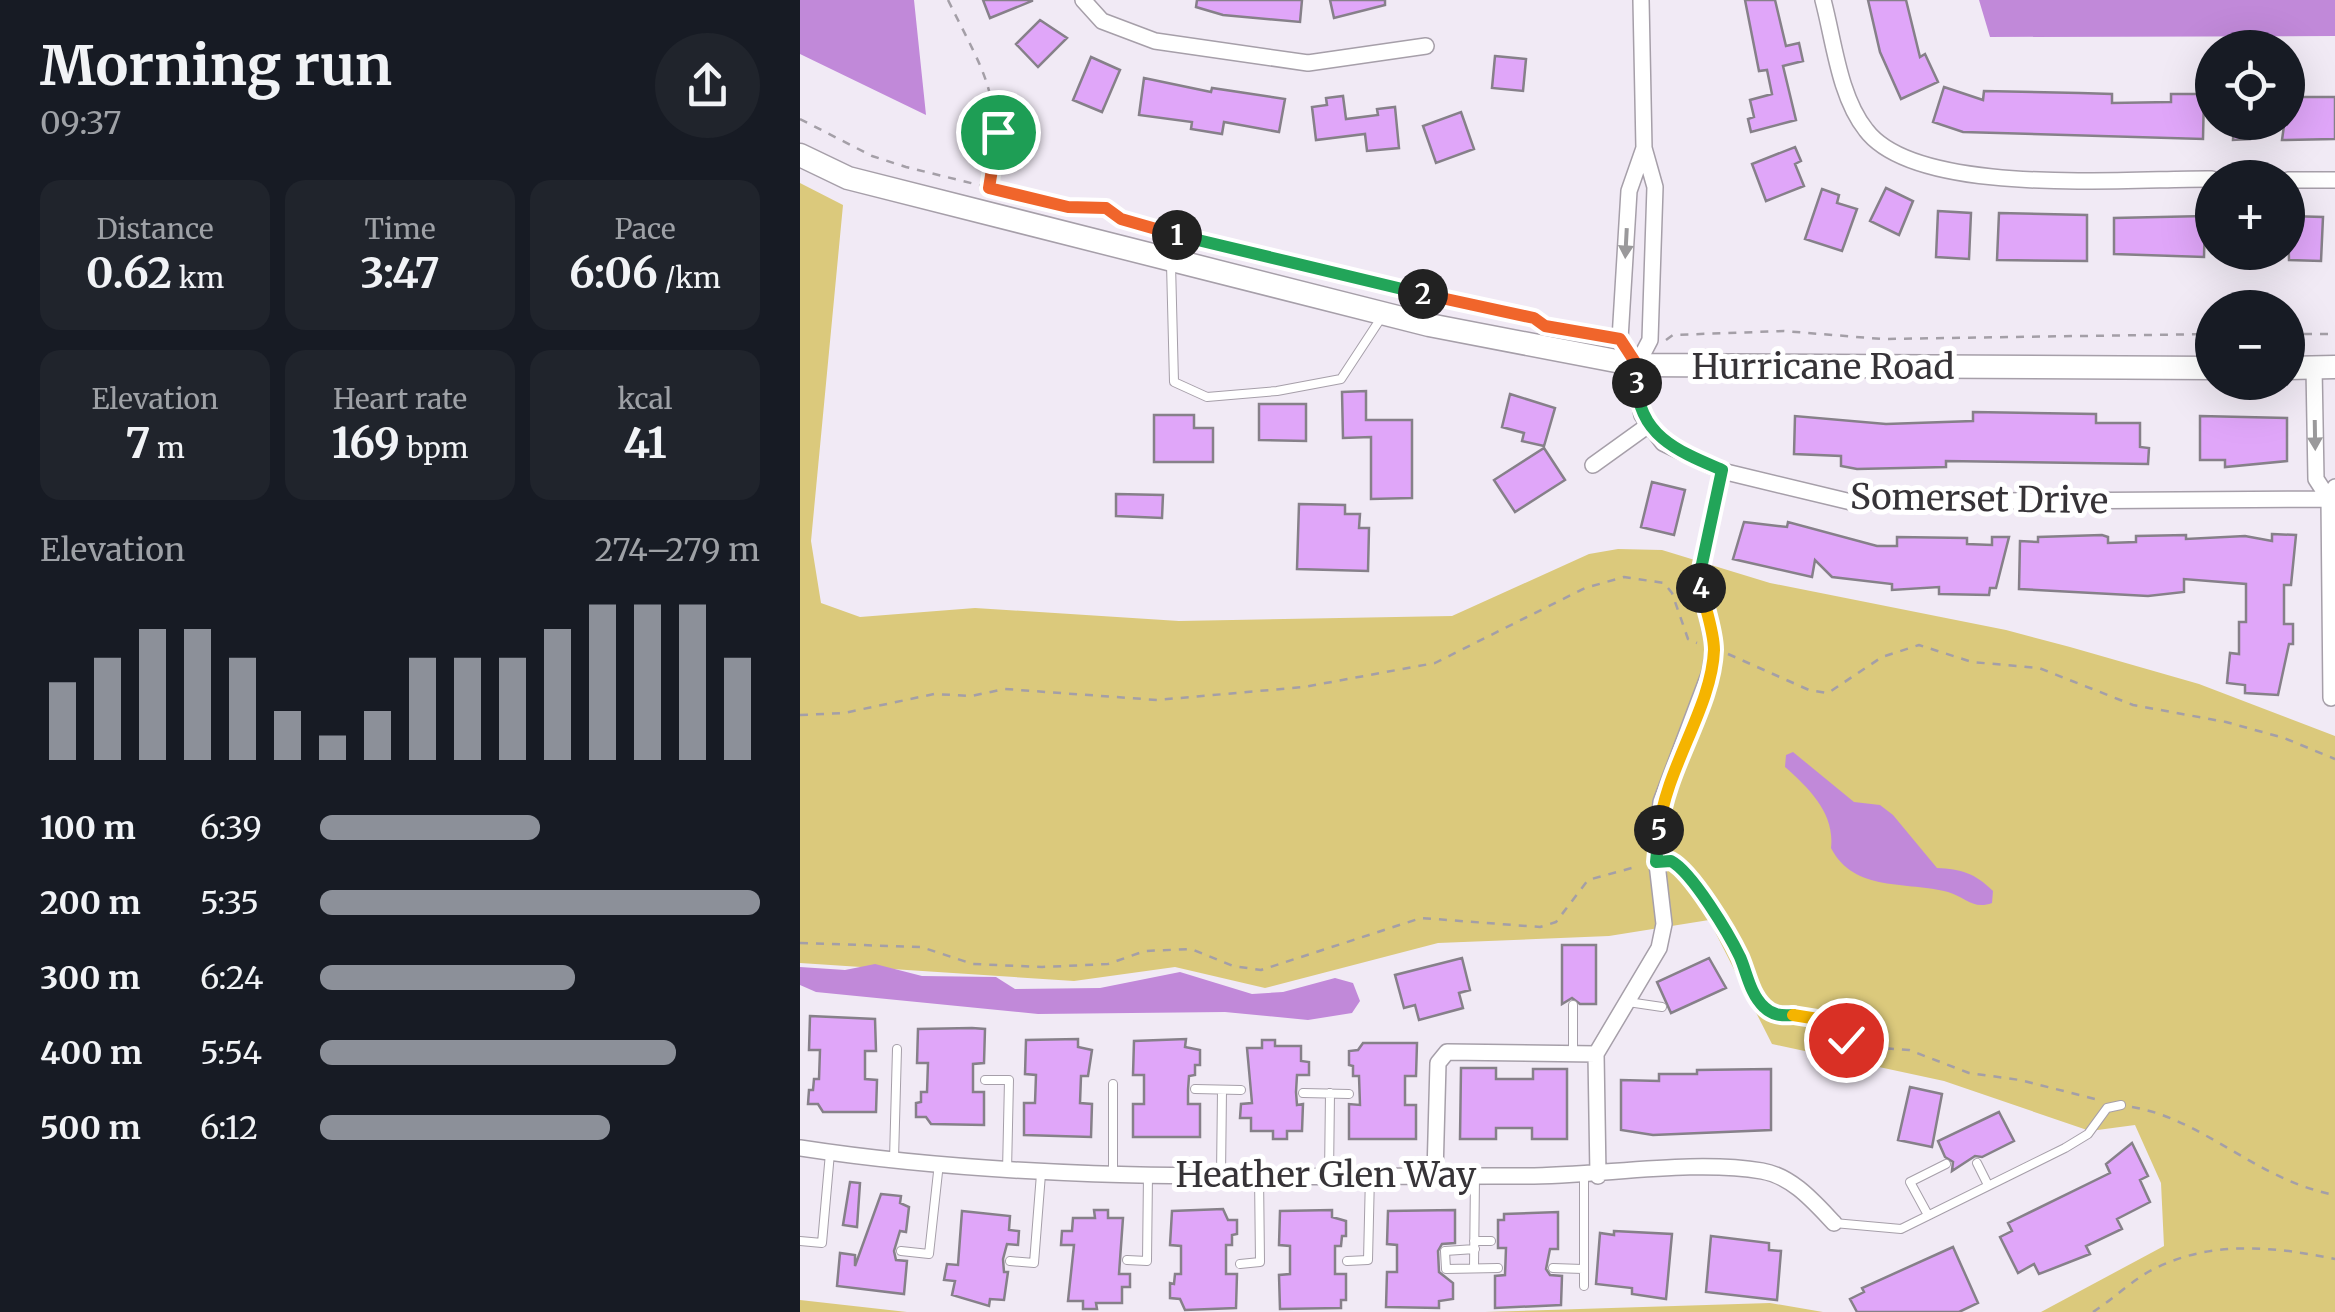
<!DOCTYPE html>
<meta charset="utf-8">
<style>
body{margin:0;font-family:Merriweather,serif;background:#20242c;color:#f1f3f6;height:100vh;display:flex;flex-direction:column;font-size:38px;white-space:nowrap}
*{box-sizing:border-box;margin:0}
p{font-size:32px;color:#9ea1a6}
.icon{flex:none;width:55px;height:55px;fill:none;stroke:currentColor;stroke-width:2;stroke-linecap:round;stroke-linejoin:round}
.map{position:relative;flex:1;overflow:hidden}
.drawer{display:flex;flex-direction:column;background:#171b24;width:800px}
.drawer>*{flex:none}
.controls{position:absolute;left:1395px;top:30px;display:grid;gap:20px}
.controls a{display:grid;place-items:center;width:110px;height:110px;border-radius:50%;background:#171b24;box-shadow:0 10px 40px #0002;font-size:50px}
.pin{position:absolute;display:grid;place-items:center;width:85px;height:85px;color:#fff;margin:-42px;border:5px solid #fff;border-radius:50%;box-shadow:0 2px 10px #0007}
.km{position:absolute;width:50px;height:50px;margin:-25px;border-radius:50%;background:#222;color:#fff;font-size:28px;line-height:50px;text-align:center}
.round{display:grid;place-items:center;flex:none;width:105px;height:105px;border-radius:52px;background:#20242c}
.headline{display:flex;align-items:center;justify-content:space-between;height:170px;padding:0 40px}
h1{font-size:55px;font-weight:700;line-height:75px}
.stats{display:grid;grid-template-columns:repeat(3,1fr);gap:15px;height:170px;padding:10px 40px}
.stats div{display:grid;align-content:center;border-radius:20px;background:#20242c;text-align:center}
.stats b{font-size:42px;font-weight:700}
.stats small{font-size:28px;font-weight:400}
.stats p{font-size:28px}
.chart{height:280px;padding:20px 40px}
.chart p{display:flex;justify-content:space-between}
.chart svg{width:100%;height:180px;margin-top:10px;stroke:#8c9099;stroke-width:6}
ul{padding:0 40px;list-style:none;font-size:32px}
li{display:grid;grid-template-columns:160px 120px 1fr;align-items:center;height:75px}
li i{height:25px;border-radius:12px;background:#8c9099}
main{display:flex;flex:1;min-height:0}
.map>svg:first-child{display:block}
</style>
<main>
<section class="drawer">
<div class="headline"><div><h1>Morning run</h1><p>09:37</p></div><a class="round"><svg class="icon" aria-label="share" viewBox="0 0 24 24"><path d="M12 15V3M7 8l5-5 5 5M5 13v7h14v-7"/></svg></a></div>
<div class="stats">
<div><p>Distance</p><b>0.62<small> km</small></b></div>
<div><p>Time</p><b>3:47</b></div>
<div><p>Pace</p><b>6:06<small> /km</small></b></div>
</div>
<div class="stats">
<div><p>Elevation</p><b>7<small> m</small></b></div>
<div><p>Heart rate</p><b>169<small> bpm</small></b></div>
<div><p>kcal</p><b>41</b></div>
</div>
<div class="chart"><p><span>Elevation</span>274–279 m</p>
<svg viewBox="0 0 160 44" preserveAspectRatio="none"><path d="M5 44V25M15 44V19M25 44V12M35 44V12M45 44V19M55 44V32M65 44V38M75 44V32M85 44V19M95 44V19M105 44V19M115 44V12M125 44V6M135 44V6M145 44V6M155 44V19"/></svg>
</div>
<ul>
<li><b>100 m</b>6:39<i style="width:50%"></i></li>
<li><b>200 m</b>5:35<i style="width:100%"></i></li>
<li><b>300 m</b>6:24<i style="width:58%"></i></li>
<li><b>400 m</b>5:54<i style="width:81%"></i></li>
<li><b>500 m</b>6:12<i style="width:66%"></i></li>
</ul>
</section>
<div class="map">
<svg width="1535" height="1312" viewBox="0 0 1535 1312">
<rect width="100%" height="100%" fill="#f1eaf5"/>
<path fill="#dbc97c" d="M 0,183 L 43,205 L 11,541 L 21,603 L 60,617 L 175,608 L 379,621 L 652,616 L 789,554 L 818,549 L 862,550 L 970,583 L 1206,630 L 1270,647 L 1399,684 L 1535,736 L 1535,1312 L 1241,1312 L 1364,1246 L 1361,1183 L 1335,1125 L 1290,1131 L 1144,1081 L 972,1044 L 909,920 L 809,936 L 638,943 L 465,988 L 375,967 L 274,981 L 0,963 Z
M 0,1300 L 107,1312 L 0,1312 Z
M 970,1303 L 1023,1312 L 685,1312 Z"/>
<path fill="#c189d9" d="M 0,0 L 114,0 L 126,115 L 0,54 Z
M 1179,0 L 1535,0 L 1535,36 L 1190,37 Z
M 993,752 L 1054,802 L 1080,805 L 1093,815 L 1137,868 C 1161,869 1175,873 1193,891 L 1192,903 C 1173,910 1165,897 1148,892 C 1108,881 1054,893 1031,848 C 1035,814 1010,789 985,767 L 986,755 Z
M 75,964 L 122,976 L 196,977 L 215,989 L 300,988 L 380,972 L 452,994 L 483,992 L 535,978 L 553,983 L 560,1001 L 552,1013 L 508,1020 L 425,1012 L 238,1014 L 16,992 L 0,985 L 0,967 L 45,970 Z"/>
<path fill="#e0a6f9" stroke="#868089" stroke-width="2.5" d="M 183,0 L 232,0 L 232,1 L 190,18 Z
M 397,0 L 502,0 L 500,22 L 423,15 L 396,7 Z
M 530,0 L 585,0 L 585,5 L 534,18 Z
M 945,0 L 975,0 L 986,46 L 999,43 L 1003,61 L 983,66 L 996,120 L 951,132 L 948,119 L 954,117 L 950,100 L 972,94 L 967,70 L 959,71 Z
M 1068,0 L 1106,0 L 1120,57 L 1125,54 L 1138,82 L 1101,99 L 1080,52 Z
M 240,20 L 267,38 L 238,67 L 216,44 Z
M 695,56 L 726,59 L 723,91 L 692,88 Z
M 291,57 L 320,70 L 302,112 L 273,100 Z
M 344,78 L 411,92 L 412,88 L 485,99 L 479,132 L 424,122 L 422,134 L 391,129 L 392,122 L 339,115 Z
M 1144,87 L 1183,100 L 1184,91 L 1280,93 L 1312,94 L 1312,103 L 1371,102 L 1371,94 L 1404,94 L 1403,139 L 1163,132 L 1133,122 Z
M 543,96 L 546,119 L 578,115 L 577,109 L 595,107 L 599,148 L 567,151 L 565,134 L 516,140 L 512,107 L 527,105 L 526,98 Z
M 1488,97 L 1535,97 L 1535,139 L 1482,140 Z
M 661,112 L 674,149 L 636,163 L 623,126 Z
M 1434,122 L 1450,122 L 1450,139 L 1433,140 Z
M 995,147 L 1001,161 L 995,164 L 1004,186 L 966,201 L 952,164 Z
M 1086,188 L 1113,201 L 1099,235 L 1070,221 Z
M 1022,189 L 1039,195 L 1037,203 L 1057,209 L 1042,251 L 1005,239 Z
M 1138,211 L 1171,213 L 1169,259 L 1136,257 Z
M 1199,213 L 1287,215 L 1287,261 L 1197,260 Z
M 1405,216 L 1404,257 L 1314,254 L 1314,218 Z
M 1488,216 L 1523,217 L 1521,261 L 1489,260 Z
M 566,391 L 566,420 L 612,420 L 612,498 L 571,499 L 571,437 L 543,438 L 542,392 Z
M 710,394 L 755,408 L 744,446 L 722,441 L 724,433 L 702,427 Z
M 459,404 L 506,404 L 506,441 L 459,440 Z
M 1173,412 L 1296,414 L 1296,423 L 1340,423 L 1340,447 L 1349,448 L 1348,464 L 1146,461 L 1146,467 L 1057,469 L 1041,466 L 1041,456 L 994,454 L 995,416 L 1086,424 L 1173,421 Z
M 354,415 L 394,415 L 394,428 L 413,428 L 413,462 L 354,462 Z
M 1400,416 L 1487,418 L 1487,461 L 1425,467 L 1425,460 L 1400,460 Z
M 744,448 L 765,480 L 715,512 L 694,480 Z
M 852,482 L 885,490 L 874,535 L 841,527 Z
M 316,494 L 363,495 L 362,518 L 316,516 Z
M 499,504 L 545,505 L 545,514 L 560,514 L 559,528 L 569,528 L 568,571 L 497,569 Z
M 944,522 L 987,527 L 988,522 L 1077,546 L 1097,546 L 1097,537 L 1167,538 L 1167,544 L 1192,545 L 1192,537 L 1209,537 L 1196,588 L 1190,588 L 1189,595 L 1139,594 L 1139,587 L 1092,590 L 1092,584 L 1032,577 L 1015,560 L 1012,577 L 933,559 Z
M 1472,534 L 1496,535 L 1491,585 L 1484,585 L 1484,624 L 1493,624 L 1493,644 L 1489,644 L 1478,695 L 1445,693 L 1445,685 L 1427,683 L 1430,653 L 1439,654 L 1439,622 L 1446,622 L 1446,584 L 1384,579 L 1384,592 L 1348,596 L 1219,589 L 1220,541 L 1238,542 L 1238,537 L 1302,535 L 1308,537 L 1308,543 L 1336,542 L 1336,536 L 1386,535 L 1386,539 L 1445,536 L 1472,541 Z
M 762,945 L 796,945 L 796,1004 L 780,1004 L 772,998 L 762,1004 Z
M 662,958 L 670,990 L 659,993 L 663,1008 L 619,1020 L 615,1005 L 604,1008 L 595,975 Z
M 909,958 L 926,988 L 871,1013 L 857,982 Z
M 10,1016 L 75,1019 L 76,1051 L 65,1051 L 65,1079 L 77,1080 L 76,1112 L 23,1112 L 18,1104 L 8,1104 L 9,1090 L 13,1090 L 14,1079 L 19,1079 L 20,1050 L 9,1050 Z
M 172,1028 L 185,1029 L 184,1063 L 173,1064 L 173,1092 L 184,1092 L 184,1125 L 131,1124 L 126,1117 L 116,1117 L 116,1103 L 121,1102 L 121,1092 L 127,1092 L 128,1063 L 117,1063 L 118,1029 Z
M 278,1039 L 278,1047 L 292,1050 L 288,1076 L 281,1076 L 280,1103 L 292,1104 L 291,1137 L 224,1135 L 224,1103 L 235,1103 L 236,1075 L 225,1074 L 226,1040 Z
M 386,1039 L 385,1047 L 400,1050 L 400,1065 L 395,1065 L 395,1075 L 389,1076 L 388,1090 L 388,1104 L 400,1104 L 400,1137 L 333,1137 L 333,1104 L 344,1104 L 344,1075 L 333,1075 L 334,1041 Z
M 462,1040 L 475,1040 L 475,1046 L 501,1046 L 501,1061 L 509,1062 L 509,1075 L 497,1075 L 496,1092 L 497,1105 L 503,1104 L 502,1131 L 487,1131 L 487,1139 L 473,1139 L 473,1131 L 451,1131 L 451,1118 L 440,1118 L 441,1104 L 452,1103 L 447,1048 L 462,1048 Z
M 563,1043 L 617,1043 L 616,1076 L 605,1076 L 605,1105 L 616,1105 L 616,1139 L 549,1139 L 549,1104 L 560,1105 L 559,1076 L 553,1076 L 553,1066 L 549,1065 L 549,1051 L 558,1050 Z
M 661,1068 L 696,1068 L 696,1079 L 733,1079 L 733,1069 L 767,1069 L 767,1139 L 732,1139 L 732,1128 L 696,1128 L 696,1139 L 660,1139 Z
M 971,1069 L 971,1130 L 853,1135 L 821,1130 L 821,1080 L 859,1081 L 859,1074 L 897,1074 L 897,1070 Z
M 1110,1087 L 1142,1094 L 1132,1147 L 1098,1140 Z
M 1199,1112 L 1214,1141 L 1182,1157 L 1175,1156 L 1152,1171 L 1153,1162 L 1145,1157 L 1138,1141 Z
M 1332,1143 L 1348,1176 L 1340,1180 L 1350,1202 L 1317,1219 L 1322,1229 L 1286,1246 L 1290,1254 L 1239,1274 L 1234,1264 L 1218,1273 L 1200,1237 L 1212,1231 L 1208,1223 L 1310,1173 L 1306,1164 Z
M 50,1182 L 60,1183 L 57,1227 L 43,1225 Z
M 81,1194 L 101,1196 L 100,1203 L 109,1207 L 106,1232 L 100,1231 L 94,1251 L 96,1260 L 107,1261 L 104,1294 L 37,1286 L 40,1253 L 55,1255 L 55,1266 Z
M 423,1209 L 428,1220 L 437,1220 L 437,1234 L 432,1235 L 432,1245 L 426,1245 L 426,1274 L 437,1274 L 436,1308 L 385,1310 L 380,1299 L 370,1298 L 370,1283 L 374,1284 L 375,1274 L 381,1274 L 381,1246 L 370,1245 L 372,1211 Z
M 294,1210 L 308,1210 L 308,1218 L 323,1218 L 319,1274 L 330,1274 L 330,1287 L 322,1287 L 322,1303 L 296,1303 L 297,1309 L 283,1309 L 283,1301 L 268,1301 L 274,1245 L 261,1245 L 262,1231 L 272,1231 L 273,1218 L 295,1218 Z
M 532,1210 L 532,1217 L 546,1221 L 546,1236 L 542,1236 L 541,1246 L 535,1246 L 535,1274 L 546,1274 L 546,1300 L 541,1300 L 541,1308 L 480,1309 L 479,1275 L 490,1274 L 490,1246 L 479,1245 L 480,1211 Z
M 655,1210 L 655,1243 L 642,1244 L 638,1251 L 639,1272 L 653,1283 L 653,1299 L 639,1301 L 639,1308 L 586,1307 L 587,1272 L 597,1272 L 597,1245 L 587,1244 L 588,1211 Z
M 162,1211 L 210,1216 L 209,1230 L 219,1231 L 218,1245 L 207,1244 L 203,1259 L 204,1272 L 208,1272 L 204,1300 L 190,1299 L 189,1306 L 152,1295 L 155,1281 L 144,1280 L 147,1264 L 158,1265 Z
M 758,1212 L 758,1249 L 750,1249 L 746,1269 L 750,1275 L 762,1276 L 761,1305 L 695,1308 L 695,1276 L 705,1275 L 706,1248 L 698,1248 L 698,1220 L 704,1220 L 704,1214 Z
M 814,1231 L 872,1234 L 866,1299 L 832,1294 L 832,1288 L 796,1284 L 800,1233 L 814,1235 Z
M 911,1236 L 969,1243 L 969,1250 L 981,1251 L 977,1300 L 906,1292 Z
M 1153,1247 L 1178,1303 L 1159,1312 L 1057,1312 L 1050,1299 L 1064,1292 L 1062,1288 Z"/>
<g fill="none" stroke-linecap="round" stroke-linejoin="round">
<g stroke="#a69fa9" stroke-width="10">
<path id="lane" d="M 371,264 L 374,382 L 407,397 L 477,391 L 541,379 L 583,315
M 828,1002 L 862,1007
M 773,1052 L 773,1005
M 185,1080 L 209,1080 L 207,1171
M 313,1084 L 313,1174
M 395,1089 L 441,1090
M 503,1093 L 549,1094
M 94,1159 L 97,1049
M 1177,1163 L 1188,1185
M 421,1175 L 422,1090
M 529,1175 L 530,1093
M 784,1176 L 784,1286
M 1128,1215 L 1110,1182 L 1146,1164
M 1034,1223 L 1101,1229 L 1265,1148 L 1288,1134 L 1307,1108 L 1321,1105
M 0,1241 L 22,1243 L 30,1153
M 674,1241 L 691,1241
M 675,1249 L 645,1251 L 646,1269 L 698,1268
M 101,1251 L 129,1254 L 139,1163
M 327,1260 L 347,1261 L 348,1174
M 210,1261 L 234,1263 L 241,1174
M 547,1261 L 568,1260 L 570,1175
M 440,1264 L 460,1262 L 459,1175
M 674,1268 L 675,1176
M 753,1268 L 783,1269"/>
</g>
<g stroke="#a69fa9" stroke-width="18">
<path id="street" d="M 283,0 L 302,21 L 355,41 L 508,63 L 626,46
M 841,0 L 844,148 L 855,187 L 850,340 L 837,365 L 837,392 L 842,415 L 863,443 L 922,471 L 1051,502 L 1535,499
M 1023,0 C 1034,41 1039,96 1066,130 C 1117,198 1331,178 1412,179
M 1488,180 L 1535,180
M 837,365 L 820,339 L 829,191 L 844,148
M 1514,368 L 1516,479 L 1529,499
M 793,465 L 850,424
M 1531,698 L 1529,499 L 1535,487
M 0,1148 C 240,1185 485,1175 727,1176 C 800,1176 892,1159 962,1171 C 992,1176 1014,1202 1034,1223
M 635,1174 L 638,1063 L 647,1052 L 796,1054
M 798,1176 L 796,1054 L 859,948 L 864,924 L 856,855 L 861,802 L 910,672 L 914,648 L 899,577 L 922,471"/>
</g>
<g stroke="#a69fa9" stroke-width="25">
<path id="secondary" d="M 0,155 L 48,178 L 629,325 L 837,365 L 1412,368
M 1488,368 L 1535,367"/>
</g>
<path stroke="#a49fa7" stroke-width="2.5" stroke-dasharray="8 8" stroke-linecap="butt" d="M 148,0 C 187,79 203,95 189,186
M 0,119 L 72,156 L 106,167 L 268,207 L 307,209 L 343,227 L 734,318 L 745,326
M 1488,334 L 1535,334
M 866,340 L 873,335 L 984,331 L 1082,339 L 1412,334
M 928,654 L 1009,690 L 1028,693 L 1082,657 L 1119,645 L 1172,662 L 1239,668 L 1333,705 L 1426,722 L 1484,738 L 1535,759
M 0,715 L 44,713 L 134,694 L 171,696 L 205,689 L 357,700 L 504,687 L 635,663 L 785,588 L 824,577 L 864,583 L 872,593 L 888,639 L 897,643
M 875,863 L 920,922 L 956,998 L 973,1014 L 1007,1015 L 1054,1046 L 1109,1050 L 1169,1073 L 1220,1080 L 1299,1100
M 0,943 L 121,947 L 173,964 L 242,967 L 308,964 L 345,951 L 391,949 L 433,966 L 461,970 L 621,918 L 740,927 L 756,922 L 788,880 L 839,866
M 1332,1107 C 1404,1119 1456,1180 1535,1195
M 1293,1312 C 1315,1298 1335,1277 1358,1267 C 1415,1240 1476,1247 1535,1259"/>
<use href="#lane" stroke="#fff" stroke-width="8"/>
<use href="#street" stroke="#fff" stroke-width="15"/>
<use href="#secondary" stroke="#fff" stroke-width="22"/>
</g>
<defs><path id="oneway-solid" d="M-6-.8H1V-3.2L6.5 0L1 3.2V.8H-6Z" transform="scale(2.5)"/></defs>
<g fill="#9a999b">
<use href="#oneway-solid" transform="translate(826 243) rotate(93)"/>
<use href="#oneway-solid" transform="translate(1515 435) rotate(89)"/>
</g>
<g fill="none" stroke-linecap="round" stroke-linejoin="round">
<g stroke="#fff" stroke-width="20">
<path id="split-1" d="M 198,132 L 189,188 L 268,207 L 306,208 L 321,219 L 377,235"/>
</g>
<g stroke="#fff" stroke-width="20">
<path id="split-2" d="M 377,235 L 623,294"/>
</g>
<g stroke="#fff" stroke-width="20">
<path id="split-3" d="M 623,294 L 734,318 L 745,326 L 820,339 L 837,365 L 837,383"/>
</g>
<g stroke="#fff" stroke-width="20">
<path id="split-4" d="M 837,383 C 838,436 880,452 922,470 L 899,578 L 901,588"/>
</g>
<g stroke="#fff" stroke-width="20">
<path id="split-5" d="M 859,830 C 865,769 912,707 914,650 C 914,631 905,608 901,588"/>
</g>
<g stroke="#fff" stroke-width="20">
<path id="split-6" d="M 859,830 L 856,862 L 871,861 C 892,872 929,934 940,957 C 947,973 950,994 964,1007 C 972,1015 981,1016 993,1015"/>
</g>
<g stroke="#fff" stroke-width="20">
<path id="split-7" d="M 993,1015 L 1018,1019 L 1046,1040"/>
</g>
<use href="#split-1" stroke="#f0652b" stroke-width="12"/>
<use href="#split-2" stroke="#22a559" stroke-width="12"/>
<use href="#split-3" stroke="#f0652b" stroke-width="12"/>
<use href="#split-4" stroke="#22a559" stroke-width="12"/>
<use href="#split-5" stroke="#f5b400" stroke-width="12"/>
<use href="#split-6" stroke="#22a559" stroke-width="12"/>
<use href="#split-7" stroke="#f5b400" stroke-width="12"/>
</g>
<g text-anchor="middle" stroke-width="10" stroke-linejoin="round" paint-order="stroke">
<g font-size="35" fill="#363337" stroke="#fff">
<text x="1023" y="379">Hurricane Road</text>
<text transform="translate(1179 499) rotate(1)" y="12">Somerset Drive</text>
<text x="526" y="1187">Heather Glen Way</text>
</g>
</g>
</svg>
<div class="controls">
<a><svg class="icon" aria-label="locate" viewBox="0 0 24 24"><circle cx="12" cy="12" r="6"/><path d="M12 2v4M12 18v4M2 12h4M18 12h4"/></svg></a>
<a>+</a>
<a>−</a>
</div>
<div class="pin" style="left:198px;top:132px;background:#1e9e55"><svg class="icon" aria-label="arrive" viewBox="0 0 24 24"><path d="M6 21V4h12l-3 4 3 4H6"/></svg></div>
<div class="pin" style="left:1046px;top:1040px;background:#d93025"><svg class="icon" aria-label="check" viewBox="0 0 24 24"><path d="M5 12l5 5 9-10"/></svg></div>
<b class="km" style="left:377px;top:235px">1</b>
<b class="km" style="left:623px;top:294px">2</b>
<b class="km" style="left:837px;top:383px">3</b>
<b class="km" style="left:901px;top:588px">4</b>
<b class="km" style="left:859px;top:830px">5</b>
</div>
</main>
